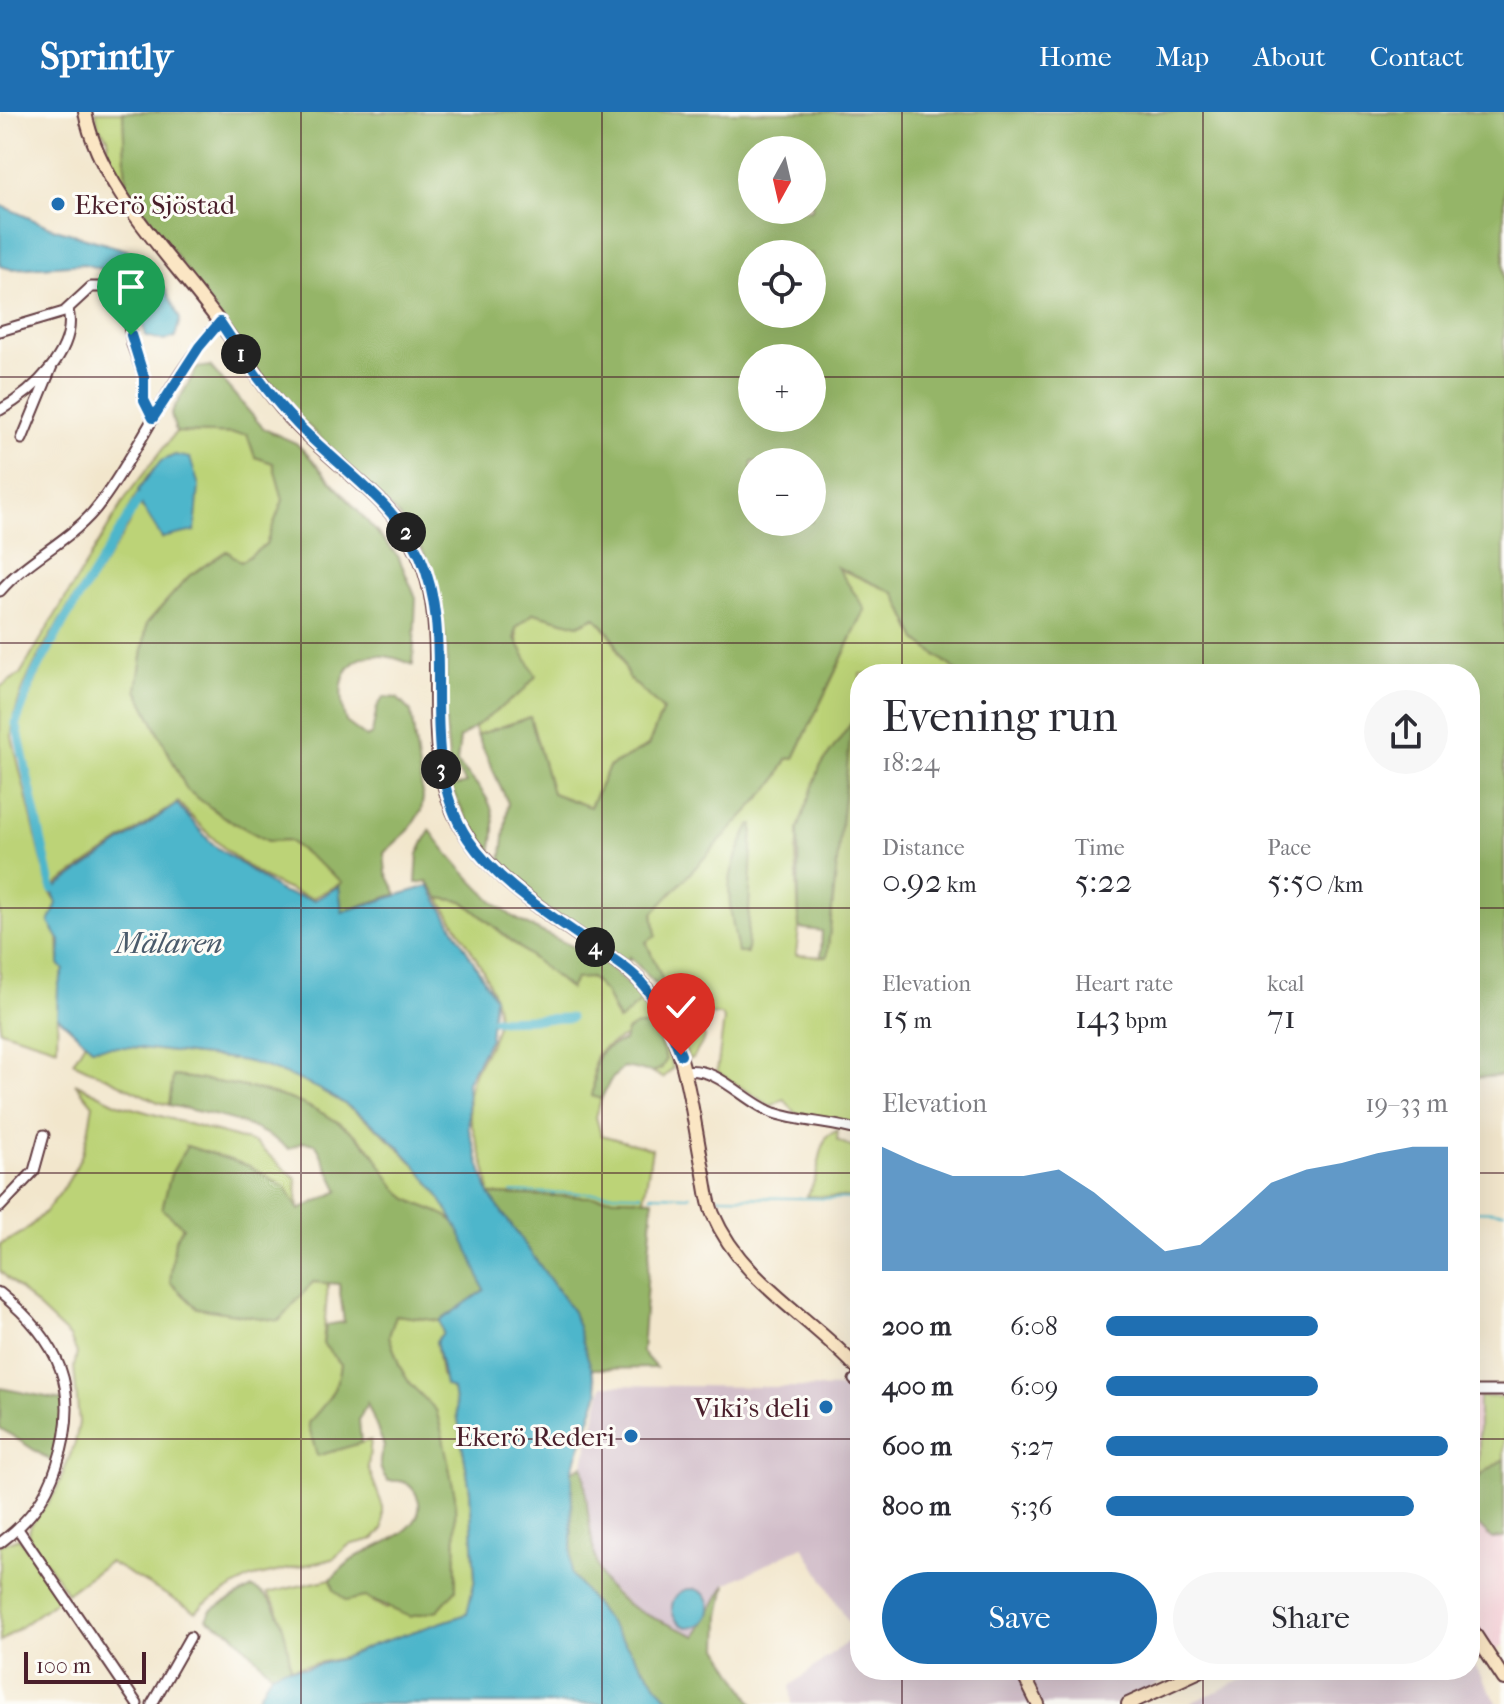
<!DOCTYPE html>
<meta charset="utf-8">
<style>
body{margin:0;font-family:"IM FELL French Canon",serif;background:#f7f7f7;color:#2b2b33;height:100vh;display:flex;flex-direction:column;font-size:30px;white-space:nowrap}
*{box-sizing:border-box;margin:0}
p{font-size:26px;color:#7c7c81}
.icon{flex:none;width:44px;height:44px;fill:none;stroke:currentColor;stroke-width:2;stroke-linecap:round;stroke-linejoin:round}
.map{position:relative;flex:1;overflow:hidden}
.details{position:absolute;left:850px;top:552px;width:630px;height:1016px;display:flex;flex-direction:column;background:#fff;border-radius:32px;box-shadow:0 8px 32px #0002}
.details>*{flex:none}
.needle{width:52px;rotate:188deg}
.tools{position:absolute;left:738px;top:24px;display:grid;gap:16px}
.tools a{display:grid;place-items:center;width:88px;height:88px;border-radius:50%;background:#fff;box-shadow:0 8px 32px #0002;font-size:40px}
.scale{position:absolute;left:24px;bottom:20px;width:122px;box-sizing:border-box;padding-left:8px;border:4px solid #4a1f2b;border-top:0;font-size:22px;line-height:28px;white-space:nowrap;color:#4a1f2b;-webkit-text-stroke:6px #fdfcf7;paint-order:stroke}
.pin{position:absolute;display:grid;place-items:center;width:68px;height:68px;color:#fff;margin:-82px -34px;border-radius:50% 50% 50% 0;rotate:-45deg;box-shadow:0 0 8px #0007}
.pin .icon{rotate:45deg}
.km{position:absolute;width:40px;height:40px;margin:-20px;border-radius:50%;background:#222;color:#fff;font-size:22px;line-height:40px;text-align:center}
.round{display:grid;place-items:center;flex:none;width:84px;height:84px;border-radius:42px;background:#f7f7f7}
.head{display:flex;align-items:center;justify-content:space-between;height:136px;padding:0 32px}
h1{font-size:44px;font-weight:600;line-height:60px}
.stats{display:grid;grid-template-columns:repeat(3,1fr);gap:12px;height:136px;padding:8px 32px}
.stats div{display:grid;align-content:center}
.stats b{font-size:34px;font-weight:600}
.stats small{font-size:22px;font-weight:400}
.stats p{font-size:22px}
.chart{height:224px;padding:16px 32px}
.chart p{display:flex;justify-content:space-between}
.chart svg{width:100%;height:144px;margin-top:8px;fill:#1f6fb2;opacity:.7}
.button{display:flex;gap:16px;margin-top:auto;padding:16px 32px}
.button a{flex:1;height:92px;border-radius:48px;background:#1f6fb2;color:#fff;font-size:32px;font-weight:600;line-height:92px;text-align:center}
.button a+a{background:#f7f7f7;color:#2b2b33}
ul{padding:0 32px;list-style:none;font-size:26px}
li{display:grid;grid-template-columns:128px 96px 1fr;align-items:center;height:60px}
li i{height:20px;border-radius:10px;background:#1f6fb2}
header{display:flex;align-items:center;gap:48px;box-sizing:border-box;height:112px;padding:0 40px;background:#1f6fb2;color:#fff}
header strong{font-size:38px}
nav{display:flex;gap:44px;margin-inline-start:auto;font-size:28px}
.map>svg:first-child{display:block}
</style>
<header>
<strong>Sprintly</strong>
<nav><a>Home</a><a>Map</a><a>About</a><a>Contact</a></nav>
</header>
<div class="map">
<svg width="1504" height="1592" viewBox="0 0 1504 1592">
<rect width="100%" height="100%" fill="#fdfcf7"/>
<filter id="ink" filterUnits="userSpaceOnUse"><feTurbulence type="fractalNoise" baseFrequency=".0125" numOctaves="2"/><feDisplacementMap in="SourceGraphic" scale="16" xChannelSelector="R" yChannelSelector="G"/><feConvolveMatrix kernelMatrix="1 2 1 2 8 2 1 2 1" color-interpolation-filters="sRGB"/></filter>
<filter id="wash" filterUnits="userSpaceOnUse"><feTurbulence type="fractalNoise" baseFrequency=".006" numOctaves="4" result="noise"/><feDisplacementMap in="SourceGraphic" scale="32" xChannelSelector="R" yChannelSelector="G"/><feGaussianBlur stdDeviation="1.8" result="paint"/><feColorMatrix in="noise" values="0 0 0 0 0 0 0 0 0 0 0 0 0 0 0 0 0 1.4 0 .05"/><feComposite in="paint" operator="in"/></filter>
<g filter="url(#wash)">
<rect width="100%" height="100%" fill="#f2e6cc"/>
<path fill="#f6cfd7" d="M 1479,1285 L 1479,1364 L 1470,1375 L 1470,1286 Z
M 1470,1405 L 1492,1427 L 1504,1426 L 1504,1533 L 1494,1540 L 1470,1506 Z"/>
<path fill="#d1bdc9" d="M 603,1273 L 860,1276 L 860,1558 L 1187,1558 L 1115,1592 L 792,1592 L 790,1574 L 856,1523 L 803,1434 L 726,1472 L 697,1524 L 636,1498 L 604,1471 L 593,1434 L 583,1353 Z
M 1470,1546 L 1498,1592 L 1188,1592 L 1264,1558 L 1470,1558 Z"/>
<path fill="#bcd377" stroke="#837951" stroke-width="2" fill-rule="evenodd" d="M 96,0 L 123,0 L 126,74 L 108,45 L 108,26 L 98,15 Z
M 176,320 L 247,322 L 255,345 L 273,351 L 283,388 L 266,432 L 241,451 L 226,439 L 189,464 L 147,511 L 137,578 L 222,704 L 268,729 L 288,728 L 343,770 L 313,786 C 258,772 215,731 178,690 L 54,774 L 18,611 L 40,559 L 74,498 L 129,413 L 135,396 L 142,394 L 162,426 L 175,343 C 143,356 133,392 118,419 C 86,473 12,563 12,625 L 49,778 L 57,791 L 59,851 L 64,858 L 58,875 L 57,936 L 0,918 L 0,575 L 20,562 L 128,382 Z
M 835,455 L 895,481 L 917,528 L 961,562 L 860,562 L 860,1017 L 796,1002 L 784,987 L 771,994 L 717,960 L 724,907 L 721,903 L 693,901 L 679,907 L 670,903 L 665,891 L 671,888 L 646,829 L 656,824 L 653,801 L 668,781 L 775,670 L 787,647 L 794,646 L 865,498 ZM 851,612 L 827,845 L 796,843 L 799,816 L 796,739 L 820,655 Z
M 534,501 L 578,513 L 595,505 L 612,525 L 629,566 L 663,598 L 648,634 L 609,655 L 590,695 L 552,681 L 530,605 L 477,623 L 474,614 L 523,579 L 516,516 Z
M 439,786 L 463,789 L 570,877 L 575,867 L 591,865 L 605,880 L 618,909 L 642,889 L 665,931 L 673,956 L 663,966 L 652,960 L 661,957 L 666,948 L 659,929 L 646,914 C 635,921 600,934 596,944 C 591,955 595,971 593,983 L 601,987 L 596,1005 L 601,1023 L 652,1037 L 644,1087 L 489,1082 C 489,1045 462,1013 470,974 C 474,952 493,935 497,912 C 503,877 457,817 439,786 Z
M 688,914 L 700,915 L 705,926 L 693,946 L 689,947 L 680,928 Z
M 85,930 L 92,936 C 124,932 151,937 183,941 C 206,945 232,945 255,951 C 318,970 368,1002 412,1050 C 428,1068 447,1087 454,1109 C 430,1099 404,1091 387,1069 C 379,1058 376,1042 366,1032 C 315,984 241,972 174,964 L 169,993 L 158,990 L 73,950 Z
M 75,971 L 118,992 L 255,1031 L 296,1067 L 298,1098 L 286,1076 L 249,1054 L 186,1034 L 313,1170 L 328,1171 L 323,1232 L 341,1252 C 339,1277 324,1294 308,1312 L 317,1343 L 371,1328 L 368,1355 L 383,1395 L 383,1417 L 374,1427 L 349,1433 L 333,1447 L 250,1466 L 204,1492 L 196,1500 L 109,1450 L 67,1481 L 28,1424 L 31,1413 L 55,1381 L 75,1331 L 79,1311 L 74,1255 L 77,1241 L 70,1225 L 0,1159 L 0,1132 C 35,1120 68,1076 82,1042 C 88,1027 90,1008 93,993 Z
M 838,1018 L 837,1028 L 860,1039 L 860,1086 L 807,1084 C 821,1061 816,1048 827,1024 Z
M 396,1203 L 440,1209 L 443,1221 L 436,1229 L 441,1263 L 453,1276 L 470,1379 L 475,1467 L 467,1502 L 373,1533 L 343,1546 L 291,1556 L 277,1495 L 267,1481 L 331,1467 L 335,1478 L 365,1485 L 386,1497 L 456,1478 L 455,1384 L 442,1321 L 436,1298 L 410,1272 L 400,1255 L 389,1224 Z
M 1479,1285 L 1504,1285 L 1504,1347 L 1479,1364 Z
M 19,1426 L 61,1485 L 0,1530 L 0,1433 Z"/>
<path fill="#95b568" stroke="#706a4a" stroke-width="2" fill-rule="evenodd" d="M 123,0 L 1504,0 L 1504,964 L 1470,966 L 1470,562 L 961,562 L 917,528 L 895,481 L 837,455 L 865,497 L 794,646 L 787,647 L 775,670 L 653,801 L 656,824 L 646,830 L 672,889 L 629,844 L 629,849 L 619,845 L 532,787 L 501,751 L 508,691 L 477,623 L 530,605 L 552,681 L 590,695 L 609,655 L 648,634 L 663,598 L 629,566 L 613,525 L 595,505 L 578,513 L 534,501 L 516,516 L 515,526 L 536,564 L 523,579 L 460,626 L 457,651 C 488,684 502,697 490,743 L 477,727 L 451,676 L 466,671 L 449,648 L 445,604 L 447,538 L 440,487 L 431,455 L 410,415 L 270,276 L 126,74 ZM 752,38 L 812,38 L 812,98 L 752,98 ZM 752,142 L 812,142 L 812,202 L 752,202 ZM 752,246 L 812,246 L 812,306 L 752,306 ZM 752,350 L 812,350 L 812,410 L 752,410 Z
M 210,254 L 264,317 L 296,331 L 306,341 L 398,444 L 416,486 L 413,553 C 360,528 329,554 346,610 L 366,625 L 372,622 L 377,595 L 384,585 L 397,586 L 411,600 L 423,686 L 421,699 L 409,718 L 384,741 L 386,761 L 397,782 L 341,800 L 339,774 L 342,770 L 288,728 L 268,729 L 222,704 L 187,678 L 137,578 L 147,511 L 189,464 L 227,439 L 241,450 L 266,432 L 283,388 L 273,351 L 255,345 L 247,322 L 176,320 L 171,302 L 197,256 Z
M 852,610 L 827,845 L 821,844 L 822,819 L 799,816 L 798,717 L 820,655 Z
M 750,713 L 753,713 L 747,841 L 738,841 C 727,779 722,771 750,713 Z
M 430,718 C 448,744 492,794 520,809 C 566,833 609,845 642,889 L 619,909 L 605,880 L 591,866 L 575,867 L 570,877 L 463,789 L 439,786 L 427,769 L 416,771 L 418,742 Z
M 636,913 L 646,914 L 659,929 L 666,948 L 661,957 L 652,960 L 623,955 L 610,969 L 601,987 L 592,984 C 600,951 585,941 624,929 L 627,919 Z
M 173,964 C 240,972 317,983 366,1033 C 381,1047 386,1068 402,1082 C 416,1096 443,1097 455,1111 C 471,1127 477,1157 484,1178 L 440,1209 L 396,1203 L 389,1224 L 400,1255 L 410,1272 L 436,1298 L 442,1321 L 455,1384 L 456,1478 L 438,1498 L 410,1505 L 365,1485 L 346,1489 L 334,1478 L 331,1467 C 340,1459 349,1448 360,1443 C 381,1433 435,1414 415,1380 C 408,1369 400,1368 388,1369 C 378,1357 378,1349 384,1334 L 367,1291 L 359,1308 L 361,1331 L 317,1344 L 308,1311 C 324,1294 339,1277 341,1252 L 323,1232 L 326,1213 L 344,1210 L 339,1172 L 313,1170 L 279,1209 L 197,1196 L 170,1170 L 175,1128 L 183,1115 L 162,1097 L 171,1062 L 187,1034 L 249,1054 L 286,1076 L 299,1098 L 339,1079 L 316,1032 L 303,1030 L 289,1037 C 252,1008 213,1003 169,993 Z
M 489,1082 L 653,1087 L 642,1240 L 656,1256 L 591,1257 L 573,1200 Z
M 0,1276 L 67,1289 L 56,1352 L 0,1316 Z
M 1504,1347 L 1504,1426 L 1492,1427 L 1470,1405 C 1470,1368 1474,1367 1504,1347 Z
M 583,1353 C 586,1378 591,1456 606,1473 C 628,1500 665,1510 696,1524 L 726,1472 L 720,1504 L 719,1536 L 753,1592 L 672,1592 L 571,1462 L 572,1359 Z
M 252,1476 C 283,1487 286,1526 291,1556 L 271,1561 L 232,1521 L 207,1507 L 211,1498 Z"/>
<path fill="#4db6cb" stroke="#4c6a7b" stroke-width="2" d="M 0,93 L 52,116 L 133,140 L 166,178 L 180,207 L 175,225 L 164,229 L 146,224 L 136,189 L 150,172 L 148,162 L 104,158 L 84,152 L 11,157 L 0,154 Z
M 175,343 L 190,346 L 199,374 L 195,419 L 162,426 L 142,394 L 138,378 L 161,349 Z
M 177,692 L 212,732 L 283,781 L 315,788 L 339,774 L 342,800 L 429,774 L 494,885 L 490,926 L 467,970 L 469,1018 L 489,1082 L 573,1200 L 599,1280 L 572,1359 L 571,1462 L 672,1592 L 254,1592 L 271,1561 L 283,1556 L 305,1556 L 343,1546 L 373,1533 L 467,1502 L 475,1467 L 470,1379 L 453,1277 L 445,1273 L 436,1229 L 443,1221 L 440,1209 L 484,1178 C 445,1063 373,988 256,952 C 235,945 210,945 189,942 C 155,938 126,932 92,936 L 57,904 L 58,875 L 64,858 L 59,852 L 60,829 L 49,811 L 57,791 L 52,778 Z
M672 1496a19 19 0 1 1 38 0a19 19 0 1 1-38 0Z"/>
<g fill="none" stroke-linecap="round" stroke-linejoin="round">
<path stroke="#4db6cb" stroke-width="2" d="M 511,1080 L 641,1082
M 651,1083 L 690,1084
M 719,1085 L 860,1087
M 1470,1099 L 1504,1100"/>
<path stroke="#4db6cb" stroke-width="9" d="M 52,777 L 16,611 L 34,563 L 65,508 L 140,386
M 495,908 L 570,906"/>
</g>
</g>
<g filter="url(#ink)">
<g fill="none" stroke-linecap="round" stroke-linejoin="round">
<g stroke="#633d43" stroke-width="13">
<path id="street" d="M 0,219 L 64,200 L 91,175 L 107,175 L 124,185 L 132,232 L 144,265 L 144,288 L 153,306
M 0,298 C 33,280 78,238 68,198
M 22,327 L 52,254
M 0,479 C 30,444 74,428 101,390 C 144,332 170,263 220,210
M 684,959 C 719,954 742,989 774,1001 C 801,1010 832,1010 860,1019
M 0,1095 L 34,1059 L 44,1023
M 0,1181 C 60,1229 82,1278 57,1353 C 46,1387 29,1409 0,1431
M 854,1268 L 860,1269
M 1470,1279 L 1504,1279
M 18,1417 L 137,1592
M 152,1592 L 190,1525"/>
</g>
<g stroke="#633d43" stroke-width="16">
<path id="secondary" d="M 85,0 C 99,76 172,146 217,207 C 244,242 265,279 296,312 C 329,346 373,376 402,414 C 464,499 414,608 453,699 C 480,761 544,798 597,836 C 611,846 628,856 640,869 C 686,919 690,993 703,1057 C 706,1071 707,1089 713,1102 C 742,1171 812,1205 860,1259
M 1470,1515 L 1504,1567
M 1021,1558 L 1038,1592
M 1128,1592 L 1202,1558"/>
</g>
<use href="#street" stroke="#fff" stroke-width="9"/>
<use href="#secondary" stroke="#fbe6c4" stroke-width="12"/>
</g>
</g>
<g fill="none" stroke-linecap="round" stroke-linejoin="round" filter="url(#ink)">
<g stroke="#fff" stroke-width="16">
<path id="route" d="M 131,223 L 144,265 L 144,288 L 153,306 L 199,235 L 220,210 C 244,246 267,281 297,312 C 336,353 396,391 420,444 C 460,534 412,642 468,727 C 499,773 553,804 597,836 C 611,846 629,856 640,869 C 659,891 670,916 681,943"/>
</g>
<use href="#route" stroke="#1f6fb2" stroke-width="10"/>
</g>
<path fill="none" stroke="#4a1f2b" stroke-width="2" stroke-opacity="0.55" d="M 301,0 L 301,1592M 602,0 L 602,1592M 902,0 L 902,562M 1203,0 L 1203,562M 0,265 L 752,265M 812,265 L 1504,265M 0,531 L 1504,531M 0,796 L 860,796M 1470,796 L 1504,796M 0,1061 L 860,1061M 1470,1061 L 1504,1061M 0,1327 L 860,1327M 1470,1327 L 1504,1327M 902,1558 L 902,1592M 1203,1558 L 1203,1592"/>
<g fill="#1f6fb2" stroke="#fdfcf7" stroke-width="3">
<circle cx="58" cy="92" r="8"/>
<circle cx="826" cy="1295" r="8"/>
<circle cx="631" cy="1324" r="8"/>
</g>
<g text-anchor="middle" stroke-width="6" stroke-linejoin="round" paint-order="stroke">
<g font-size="28" fill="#4a1f2b" stroke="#fdfcf7" text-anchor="end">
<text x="74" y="102" text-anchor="start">Ekerö Sjöstad</text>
<text x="810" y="1305">Viki's deli</text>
<text x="615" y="1334">Ekerö Rederi</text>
</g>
<g font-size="30" font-style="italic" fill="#4b5b6b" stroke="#fdfcf7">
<text x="169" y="841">Mälaren</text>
</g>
</g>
</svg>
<div class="tools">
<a><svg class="needle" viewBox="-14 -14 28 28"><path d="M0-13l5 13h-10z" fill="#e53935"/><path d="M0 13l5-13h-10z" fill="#7c7c81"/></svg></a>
<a><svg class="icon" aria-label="locate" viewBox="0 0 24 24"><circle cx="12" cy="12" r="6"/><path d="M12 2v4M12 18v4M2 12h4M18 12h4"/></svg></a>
<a>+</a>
<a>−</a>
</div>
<div class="scale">100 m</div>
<div class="pin" style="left:131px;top:223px;background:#1e9e55"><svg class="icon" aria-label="arrive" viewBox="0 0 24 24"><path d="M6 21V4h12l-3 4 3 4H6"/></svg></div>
<div class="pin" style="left:681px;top:943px;background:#d93025"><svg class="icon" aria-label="check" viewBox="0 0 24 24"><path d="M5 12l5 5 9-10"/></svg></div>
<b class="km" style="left:241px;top:242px">1</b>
<b class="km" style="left:406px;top:420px">2</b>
<b class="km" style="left:441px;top:657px">3</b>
<b class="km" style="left:595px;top:835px">4</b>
<section class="details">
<div class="head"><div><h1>Evening run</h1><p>18:24</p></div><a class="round"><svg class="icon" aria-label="share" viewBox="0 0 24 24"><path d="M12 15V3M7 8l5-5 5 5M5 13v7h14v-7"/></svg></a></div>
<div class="stats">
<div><p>Distance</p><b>0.92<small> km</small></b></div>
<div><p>Time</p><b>5:22</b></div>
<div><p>Pace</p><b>5:50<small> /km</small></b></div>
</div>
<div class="stats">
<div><p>Elevation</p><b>15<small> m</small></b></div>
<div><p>Heart rate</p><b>143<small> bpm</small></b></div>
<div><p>kcal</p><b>71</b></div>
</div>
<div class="chart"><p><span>Elevation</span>19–33 m</p>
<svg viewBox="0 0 160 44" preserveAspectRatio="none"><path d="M0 44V6L10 11L20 15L30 15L40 15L50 13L60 20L70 29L80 38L90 36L100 27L110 17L120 13L130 11L140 8L150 6L160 6V44z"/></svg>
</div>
<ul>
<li><b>200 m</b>6:08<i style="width:62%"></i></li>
<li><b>400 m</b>6:09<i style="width:62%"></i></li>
<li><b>600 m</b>5:27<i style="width:100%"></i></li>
<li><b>800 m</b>5:36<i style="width:90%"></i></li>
</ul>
<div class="button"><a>Save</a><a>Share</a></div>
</section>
</div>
